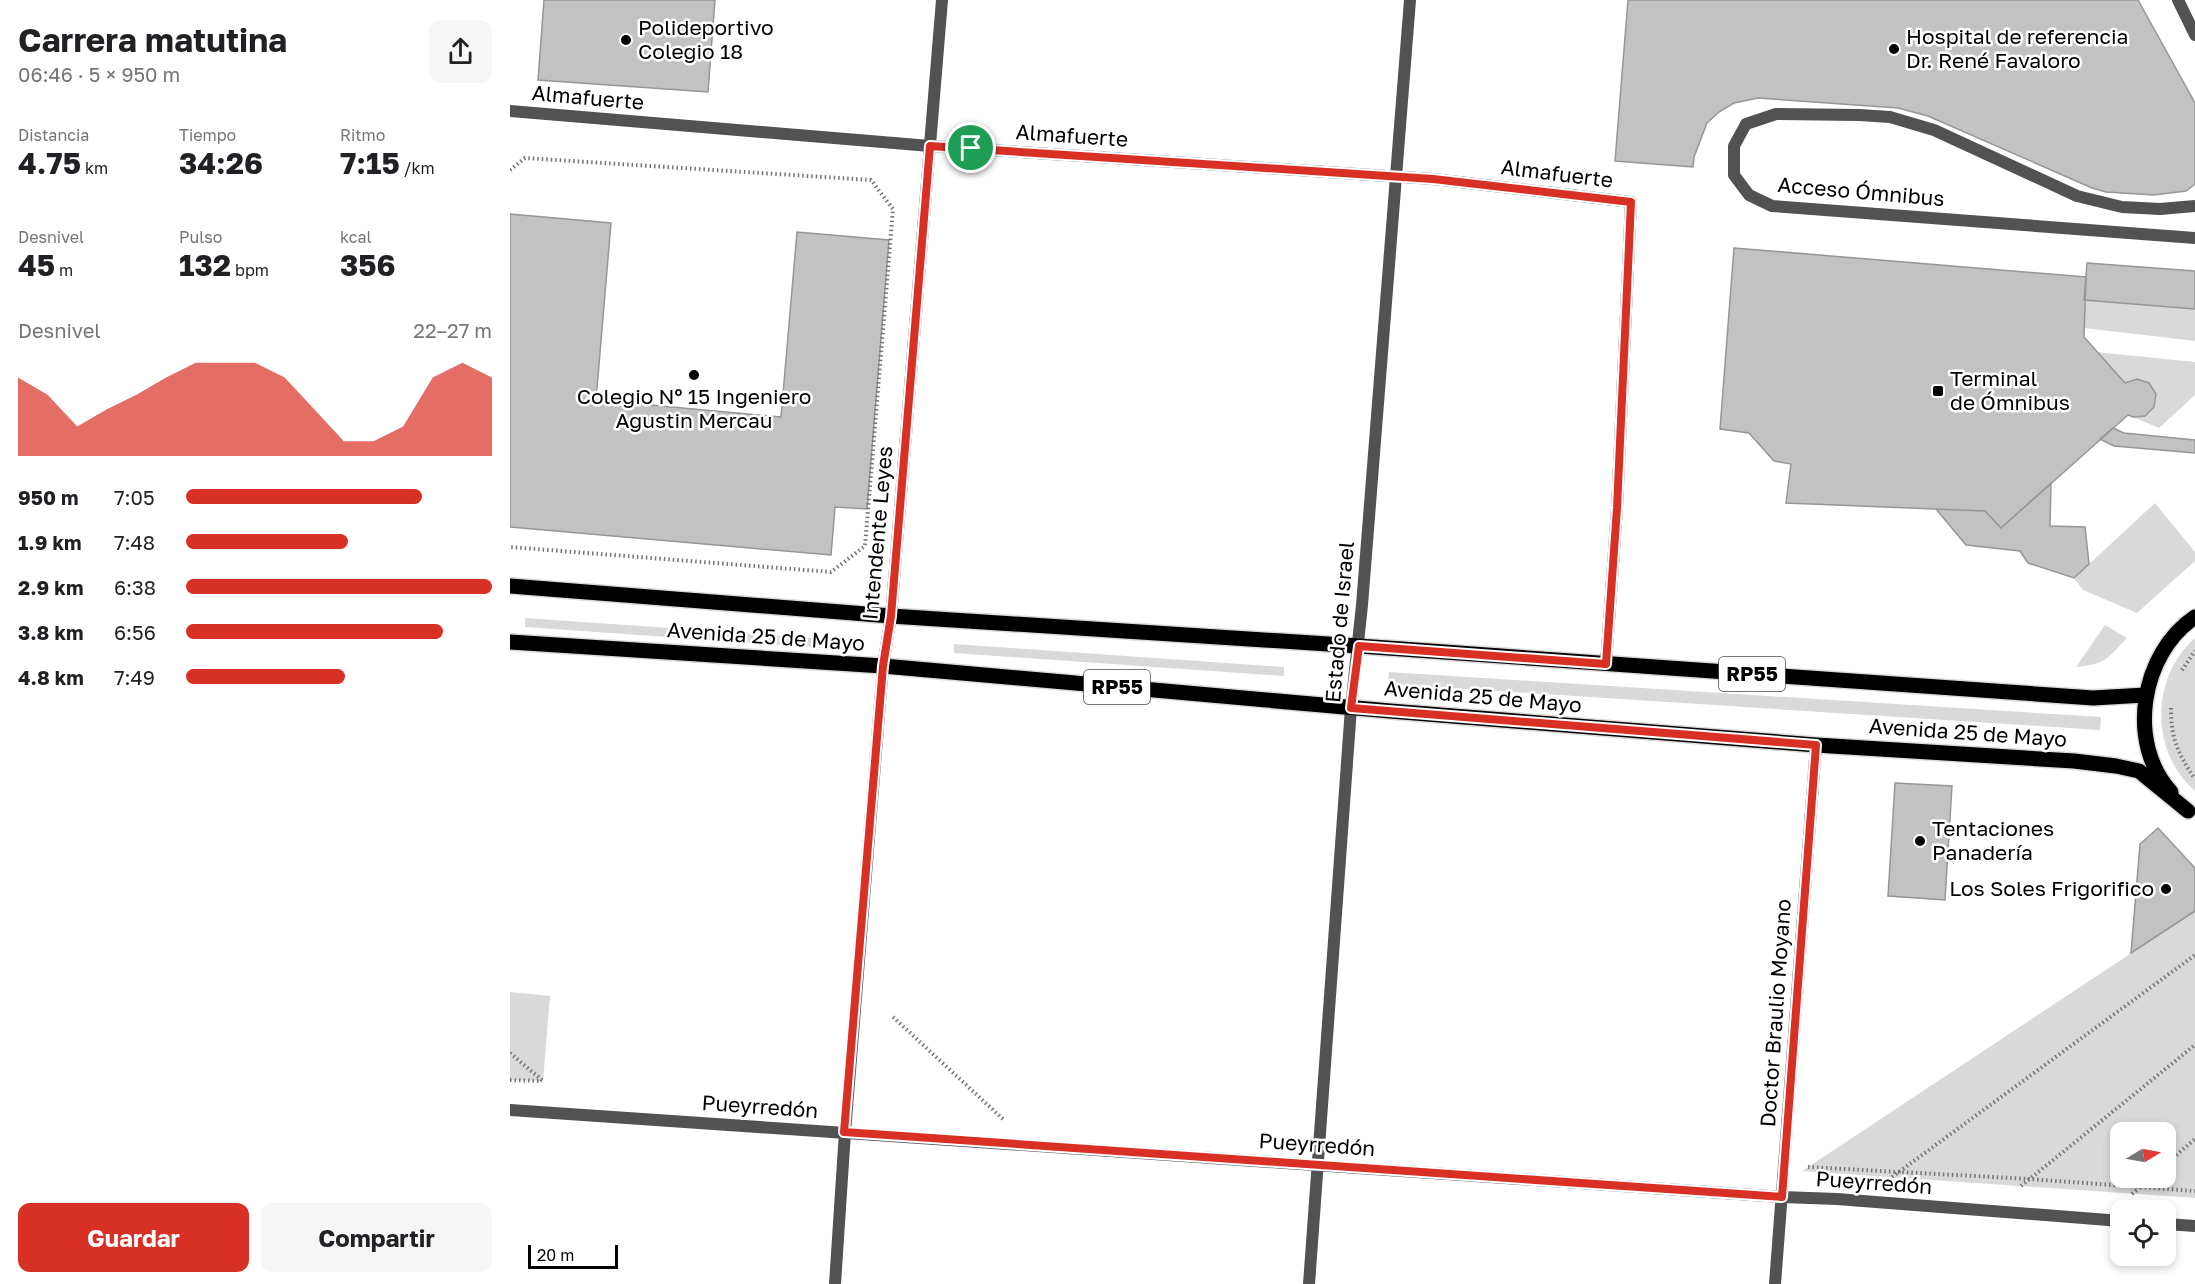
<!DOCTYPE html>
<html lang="es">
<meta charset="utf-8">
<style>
body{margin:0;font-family:"Golos Text",sans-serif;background:#f6f6f6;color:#202124;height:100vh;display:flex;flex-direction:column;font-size:22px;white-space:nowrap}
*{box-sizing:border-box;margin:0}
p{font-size:20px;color:#757577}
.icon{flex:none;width:33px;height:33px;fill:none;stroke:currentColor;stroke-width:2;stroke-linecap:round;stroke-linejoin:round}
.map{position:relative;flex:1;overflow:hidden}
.side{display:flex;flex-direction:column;background:#fff;width:510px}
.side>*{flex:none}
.needle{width:39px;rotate:80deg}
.tools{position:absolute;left:1600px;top:1122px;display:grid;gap:12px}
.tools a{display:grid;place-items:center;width:66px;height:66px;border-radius:12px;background:#fff;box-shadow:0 3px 9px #0003;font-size:30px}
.scale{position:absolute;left:18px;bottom:15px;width:90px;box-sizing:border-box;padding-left:6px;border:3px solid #000;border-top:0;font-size:16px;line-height:21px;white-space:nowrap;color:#000;-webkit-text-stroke:4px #fff;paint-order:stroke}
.pin{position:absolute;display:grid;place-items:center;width:51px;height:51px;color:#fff;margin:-26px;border:3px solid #fff;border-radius:50%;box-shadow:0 2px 6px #0007}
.round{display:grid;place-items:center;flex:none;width:63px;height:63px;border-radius:12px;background:#f6f6f6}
.overview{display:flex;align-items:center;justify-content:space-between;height:102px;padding:0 18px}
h1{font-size:33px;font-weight:700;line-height:45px}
.figures{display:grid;grid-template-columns:repeat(3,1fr);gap:9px;height:102px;padding:6px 18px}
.figures div{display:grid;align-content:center}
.figures b{font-size:30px;font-weight:700}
.figures small{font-size:16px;font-weight:400}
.figures p{font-size:16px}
.chart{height:168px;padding:12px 18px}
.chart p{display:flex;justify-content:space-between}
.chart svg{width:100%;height:108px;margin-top:6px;fill:#d93025;opacity:.7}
.action{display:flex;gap:12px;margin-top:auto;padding:12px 18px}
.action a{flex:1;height:69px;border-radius:12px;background:#d93025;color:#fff;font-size:24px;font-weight:700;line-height:69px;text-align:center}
.action a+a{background:#f6f6f6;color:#202124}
ul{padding:0 18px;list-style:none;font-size:20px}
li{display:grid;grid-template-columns:96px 72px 1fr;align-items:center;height:45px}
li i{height:15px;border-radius:8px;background:#d93025}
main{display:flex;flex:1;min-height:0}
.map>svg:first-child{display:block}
</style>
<main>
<section class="side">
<div class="overview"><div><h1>Carrera matutina</h1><p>06:46 · 5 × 950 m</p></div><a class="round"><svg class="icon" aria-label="share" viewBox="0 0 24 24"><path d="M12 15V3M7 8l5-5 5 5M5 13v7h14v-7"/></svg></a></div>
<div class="figures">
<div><p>Distancia</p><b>4.75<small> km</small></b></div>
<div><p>Tiempo</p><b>34:26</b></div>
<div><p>Ritmo</p><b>7:15<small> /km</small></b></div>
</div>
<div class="figures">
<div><p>Desnivel</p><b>45<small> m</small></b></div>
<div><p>Pulso</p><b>132<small> bpm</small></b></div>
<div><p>kcal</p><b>356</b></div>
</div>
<div class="chart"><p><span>Desnivel</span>22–27 m</p>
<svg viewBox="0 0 160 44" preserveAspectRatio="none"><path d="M0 44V12L10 19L20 32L30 25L40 19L50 12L60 6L70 6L80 6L90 12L100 25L110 38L120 38L130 32L140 12L150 6L160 12V44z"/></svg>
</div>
<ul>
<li><b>950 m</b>7:05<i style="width:77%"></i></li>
<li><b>1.9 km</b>7:48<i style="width:53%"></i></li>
<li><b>2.9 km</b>6:38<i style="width:100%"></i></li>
<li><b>3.8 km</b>6:56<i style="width:84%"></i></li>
<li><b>4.8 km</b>7:49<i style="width:52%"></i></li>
</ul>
<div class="action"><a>Guardar</a><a>Compartir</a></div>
</section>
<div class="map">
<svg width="1685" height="1284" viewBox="0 0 1685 1284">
<rect width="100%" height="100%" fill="#fff"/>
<path fill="#d9d9d9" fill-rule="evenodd" d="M 1574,300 L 1685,309 L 1685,341 L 1574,328 Z
M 1586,352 L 1685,362 L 1685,395 L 1649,428 L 1623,417 L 1635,416 L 1644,407 L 1646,394 L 1639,383 L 1627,379 L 1615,383 Z
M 1645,503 L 1685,552 L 1685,561 L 1627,613 L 1573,590 L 1564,578 Z
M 15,618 L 346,641 L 345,650 L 15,627 Z
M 1595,625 L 1617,638 C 1597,659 1596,664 1566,667 Z
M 1685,638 L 1685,791 C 1640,752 1640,678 1685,638 Z
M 444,644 L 774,667 L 774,676 L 444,653 Z
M 879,672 L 1591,717 L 1591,718 L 1590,730 L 878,684 Z
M 1685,911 L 1685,1198 L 1292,1171 ZM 1611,1132 L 1656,1132 L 1656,1178 L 1611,1178 Z
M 0,992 L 40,996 L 33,1081 L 0,1080 Z"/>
<path fill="#c2c2c2" stroke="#969696" stroke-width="1.5" d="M 34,0 L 205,0 L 198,92 L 28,80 Z
M 1118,0 L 1628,0 L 1685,103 L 1685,184 L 1676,191 L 1644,195 L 1596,192 L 1582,188 L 1418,116 L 1388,108 L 1248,98 L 1224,103 L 1209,112 L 1197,123 L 1184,157 L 1183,167 L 1105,161 Z
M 0,214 L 101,223 L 86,400 L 271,417 L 287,232 L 379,240 L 357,509 L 325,507 L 321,555 L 0,527 Z
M 1224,248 L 1576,277 L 1574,337 L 1615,383 L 1627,379 L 1639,383 L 1646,394 L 1644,407 L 1635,416 L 1623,417 L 1618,415 L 1491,528 L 1475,511 L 1276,503 L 1281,464 L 1264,461 L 1239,433 L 1210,429 Z
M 1577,263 L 1685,271 L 1685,309 L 1574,300 Z
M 1603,428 L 1614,433 L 1685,440 L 1685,453 L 1604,446 L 1590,439 Z
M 1541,483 L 1540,526 L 1575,527 L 1579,564 L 1564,578 L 1518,563 L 1510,551 L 1456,545 L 1426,509 L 1475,511 L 1491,528 Z
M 1385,783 L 1442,786 L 1435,900 L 1378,896 Z
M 1648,828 L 1685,868 L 1685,911 L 1621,953 L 1630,844 Z"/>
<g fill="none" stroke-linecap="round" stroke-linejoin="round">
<g stroke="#dbdbdb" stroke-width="18">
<path id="primary" d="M 0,586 L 381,616 L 849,646 L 1583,698 L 1635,695
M 0,642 L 373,666 L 880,711 L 1306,745 L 1564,761 L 1606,766 L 1629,771 L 1678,811
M 1661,792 C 1616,743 1631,653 1685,617"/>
</g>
<path stroke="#747474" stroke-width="4" stroke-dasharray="1.5 3" stroke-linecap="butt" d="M 0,170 L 15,158 L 361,180 L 383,209 L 355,546 L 321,572 L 0,547
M 1672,670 L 1685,651
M 1661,708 C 1661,739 1668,754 1685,779
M 383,1017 L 494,1120
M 0,1053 L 33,1081
M 0,1080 L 32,1081
M 1656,1164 L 1685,1139
M 1298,1167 L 1519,1179 L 1685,1191
M 1382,1177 L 1685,955
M 1511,1186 L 1685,1045
M 1622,1194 L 1641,1178"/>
<path stroke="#525252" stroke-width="12" d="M 1685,206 L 1650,209 L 1612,207 L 1567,196 L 1424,130 L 1380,117 L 1349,115 L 1266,114 L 1236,124 L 1224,146 L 1224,175 L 1239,195 L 1262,206 L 1685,238
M 1096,664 L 1107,508 L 1121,202"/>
<path stroke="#525252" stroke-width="12" d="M 1668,0 L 1685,35
M 0,111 L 420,146 L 923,179 L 1121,202
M 0,1110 L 1272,1197 L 1327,1199 L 1611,1221
M 1656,1224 L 1685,1226
M 325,1284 L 335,1132 L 373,666 L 381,616 L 432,0
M 799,1284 L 841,708 L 852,605 L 900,0
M 1265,1284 L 1306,745"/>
<use href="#primary" stroke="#000" stroke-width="15"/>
</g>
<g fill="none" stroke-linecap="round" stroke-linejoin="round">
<g stroke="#fff" stroke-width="12">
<path id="route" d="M 420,146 L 923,179 L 1121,202 L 1107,508 L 1096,664 L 849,646 L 841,708 L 1306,745 L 1272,1197 L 334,1132 L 373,666 L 381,616 Z"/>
</g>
<use href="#route" stroke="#d93025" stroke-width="8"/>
</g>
<g fill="#000" stroke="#fff" stroke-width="2">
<circle cx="116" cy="40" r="6"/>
<circle cx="1384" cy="49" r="6"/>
<circle cx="184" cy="375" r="6"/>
<rect x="1422" y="385" width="12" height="12" rx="3"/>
<circle cx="1410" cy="841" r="6"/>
<circle cx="1656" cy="889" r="6"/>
</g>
<g text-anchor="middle" stroke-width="5" stroke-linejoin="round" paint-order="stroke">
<g fill="#fff" stroke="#4c4c4c" stroke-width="1.5">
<rect x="1209" y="657" width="66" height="34" rx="4.5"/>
<rect x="574" y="670" width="66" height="34" rx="4.5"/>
</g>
<g font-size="20" font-weight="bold" fill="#000">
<text x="1242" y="681">RP55</text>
<text x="607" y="694">RP55</text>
</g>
<g font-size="21" fill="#000" stroke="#fff" text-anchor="start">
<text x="128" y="35">Polideportivo<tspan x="128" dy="24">Colegio 18</tspan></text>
<text x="1396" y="44">Hospital de referencia<tspan x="1396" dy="24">Dr. René Favaloro</tspan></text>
<text x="1440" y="386">Terminal<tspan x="1440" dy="24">de Ómnibus</tspan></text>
<text x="184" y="404" text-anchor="middle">Colegio Nº 15 Ingeniero<tspan x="184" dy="24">Agustin Mercau</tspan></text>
<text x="1422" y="836">Tentaciones<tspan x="1422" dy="24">Panadería</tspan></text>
<text x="1644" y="896" text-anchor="end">Los Soles Frigorifico</text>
</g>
<g font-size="21" fill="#000" stroke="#fff">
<text transform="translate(78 98) rotate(5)" y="7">Almafuerte</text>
<text transform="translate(562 136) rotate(4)" y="7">Almafuerte</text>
<text transform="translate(1047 174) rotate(7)" y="7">Almafuerte</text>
<text transform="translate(1351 192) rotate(5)" y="7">Acceso Ómnibus</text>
<text transform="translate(368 533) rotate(-85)" y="7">Intendente Leyes</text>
<text transform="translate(830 622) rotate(-85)" y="7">Estado de Israel</text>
<text transform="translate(256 637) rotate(4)" y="7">Avenida 25 de Mayo</text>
<text transform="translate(973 697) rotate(5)" y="7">Avenida 25 de Mayo</text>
<text transform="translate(1458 733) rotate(4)" y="7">Avenida 25 de Mayo</text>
<text transform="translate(1266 1013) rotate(-86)" y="7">Doctor Braulio Moyano</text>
<text transform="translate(250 1107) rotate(4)" y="7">Pueyrredón</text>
<text transform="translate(807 1145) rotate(4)" y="7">Pueyrredón</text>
<text transform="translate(1364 1183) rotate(4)" y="7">Pueyrredón</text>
</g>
</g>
</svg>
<div class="tools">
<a><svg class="needle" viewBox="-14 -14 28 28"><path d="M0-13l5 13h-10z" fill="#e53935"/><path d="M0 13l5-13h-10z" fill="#757577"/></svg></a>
<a><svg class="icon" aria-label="locate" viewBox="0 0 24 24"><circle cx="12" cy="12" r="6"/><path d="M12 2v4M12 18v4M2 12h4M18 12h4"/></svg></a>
</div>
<div class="scale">20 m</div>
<div class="pin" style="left:461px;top:148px;background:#1e9e55"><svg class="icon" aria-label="arrive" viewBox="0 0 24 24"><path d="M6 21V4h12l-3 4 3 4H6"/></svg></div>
</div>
</main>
